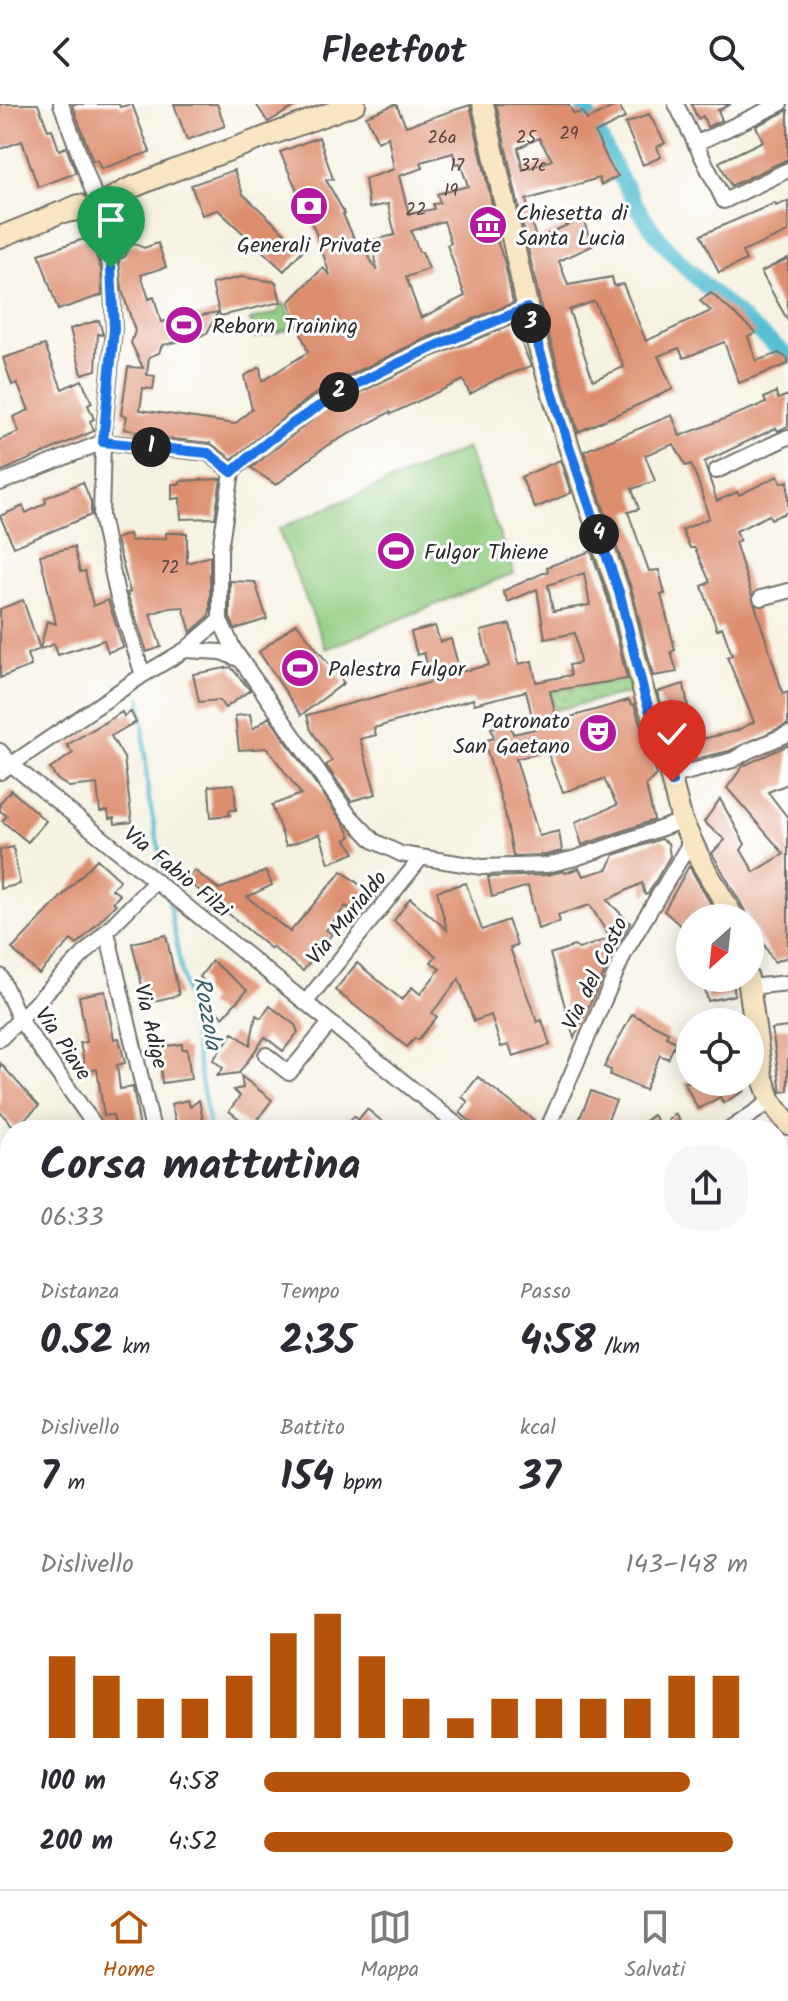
<!DOCTYPE html>
<html lang="it">
<meta charset="utf-8">
<style>
body{margin:0;font-family:Kalam,sans-serif;background:#f7f7f7;color:#2b2b33;height:100vh;display:flex;flex-direction:column;font-size:30px;white-space:nowrap}
*{box-sizing:border-box;margin:0}
p{font-size:26px;color:#7c7c81}
.icon{flex:none;width:44px;height:44px;fill:none;stroke:currentColor;stroke-width:2;stroke-linecap:round;stroke-linejoin:round}
.map{position:relative;flex:1;overflow:hidden}
.drawer{position:absolute;left:0px;top:1016px;width:788px;height:770px;display:flex;flex-direction:column;background:#fff;border-radius:32px 32px 0 0;box-shadow:0 4px 20px #0003}
.drawer>*{flex:none}
.needle{width:52px;rotate:207deg}
.controls{position:absolute;left:676px;top:800px;display:grid;gap:16px}
.controls a{display:grid;place-items:center;width:88px;height:88px;border-radius:50%;background:#fff;box-shadow:0 4px 20px #0003;font-size:40px}
.pin{position:absolute;display:grid;place-items:center;width:68px;height:68px;color:#fff;margin:-82px -34px;border-radius:50% 50% 50% 0;rotate:-45deg;box-shadow:0 0 8px #0007}
.pin .icon{rotate:45deg}
.km{position:absolute;width:40px;height:40px;margin:-20px;border-radius:50%;background:#222;color:#fff;font-size:22px;line-height:40px;text-align:center}
.round{display:grid;place-items:center;flex:none;width:84px;height:84px;border-radius:32px;background:#f7f7f7}
.summary{display:flex;align-items:center;justify-content:space-between;height:136px;padding:0 40px}
h1{font-size:44px;font-weight:700;line-height:60px}
.figures{display:grid;grid-template-columns:repeat(3,1fr);gap:12px;height:136px;padding:8px 40px}
.figures div{display:grid;align-content:center}
.figures b{font-size:40px;font-weight:700}
.figures small{font-size:22px;font-weight:400}
.figures p{font-size:22px}
.chart{height:224px;padding:16px 40px}
.chart p{display:flex;justify-content:space-between}
.chart svg{width:100%;height:144px;margin-top:8px;stroke:#b45309;stroke-width:6}
ul{padding:0 40px;list-style:none;font-size:26px}
li{display:grid;grid-template-columns:128px 96px 1fr;align-items:center;height:60px}
li i{height:20px;border-radius:10px;background:#b45309}
header{display:flex;justify-content:space-between;align-items:center;height:104px;padding:0 40px;background:#fff;font-size:36px;font-weight:700}
.tabs{display:flex;justify-content:space-around;align-items:center;height:112px;border-top:2px solid #e1e1e2;background:#fff;font-size:22px;color:#7c7c81}
.tabs a{display:grid;justify-items:center;gap:4px}
.tabs .selected{color:#b45309}
.map>svg:first-child{display:block}
</style>
<header><svg class="icon" aria-label="back" viewBox="0 0 24 24"><path d="M15 5l-7 7 7 7"/></svg>Fleetfoot<svg class="icon" aria-label="search" viewBox="0 0 24 24"><circle cx="10" cy="10" r="6"/><path d="M15 15l6 6"/></svg></header>
<div class="map">
<svg width="788" height="1785" viewBox="0 0 788 1785">
<defs>
<pattern id="grass-dots" width="8" height="8" patternUnits="userSpaceOnUse" patternTransform="scale(2)"><rect width="8" height="8" fill="#91cc80"/><path d="M2 2h.1M6 6h.1" fill="none" stroke="#7daf6f" stroke-width="1.8" stroke-linecap="round"/></pattern>
<pattern id="park-tufts" width="24" height="20" patternUnits="userSpaceOnUse" patternTransform="scale(2)"><rect width="24" height="20" fill="#91cc80"/><path d="M3 7l-1-3M5 7V3M7 7l1-3M15 17l-1-3M17 17v-4M19 17l1-3" fill="none" stroke="#7daf6f"/></pattern>
</defs>
<rect width="100%" height="100%" fill="#fff"/>
<filter id="ink" filterUnits="userSpaceOnUse"><feTurbulence type="fractalNoise" baseFrequency=".0125" numOctaves="2"/><feDisplacementMap in="SourceGraphic" scale="16" xChannelSelector="R" yChannelSelector="G"/><feConvolveMatrix kernelMatrix="1 2 1 2 8 2 1 2 1" color-interpolation-filters="sRGB"/></filter>
<filter id="wash" filterUnits="userSpaceOnUse"><feTurbulence type="fractalNoise" baseFrequency=".006" numOctaves="4" result="noise"/><feDisplacementMap in="SourceGraphic" scale="32" xChannelSelector="R" yChannelSelector="G"/><feGaussianBlur stdDeviation="1.8" result="paint"/><feColorMatrix in="noise" values="0 0 0 0 0 0 0 0 0 0 0 0 0 0 0 0 0 1.4 0 .05"/><feComposite in="paint" operator="in"/></filter>
<g filter="url(#wash)">
<rect width="100%" height="100%" fill="#f6f2e3"/>
<path fill="url(#grass-dots)" stroke="#5e7c56" stroke-width="2" d="M 632,575 L 635,588 L 554,606 L 550,587 Z
M 778,1589 L 788,1589 L 788,1661 L 778,1661 Z"/>
<path fill="url(#park-tufts)" stroke="#5e7c56" stroke-width="2" d="M 282,199 L 287,203 L 293,224 L 255,234 L 250,216 L 277,209 Z"/>
<path fill="#91cc80" stroke="#5e7c56" stroke-width="2" d="M 467,344 L 514,469 L 326,545 L 278,425 Z"/>
<g fill="none" stroke-linecap="round" stroke-linejoin="round">
<path stroke="#56bfd3" stroke-width="4" d="M 141,593 L 148,690 L 164,769
M 169,798 L 210,1026
M 214,1785 L 214,1776"/>
<path stroke="#56bfd3" stroke-width="16" d="M 582,0 C 606,43 626,91 656,130 C 688,171 747,219 788,252"/>
</g>
<g id="blocks">
<path fill="#dd8e6e" fill-rule="evenodd" d="M 0,0 L 38,0 L 48,26 L 52,25 L 59,46 L 66,43 L 76,69 L 38,83 L 22,37 L 0,45 Z
M 72,0 L 119,0 L 120,3 L 132,0 L 150,48 L 101,65 L 97,56 L 93,57 Z
M 174,0 L 217,0 L 225,22 L 187,36 Z
M 256,0 L 299,0 L 268,18 Z
M 396,0 L 406,22 L 470,1 L 493,105 L 487,107 L 505,160 L 513,199 L 424,235 L 346,273 L 310,293 L 232,355 L 210,339 L 143,332 L 135,331 L 136,327 L 124,325 L 127,312 L 121,311 L 128,263 L 143,264 L 131,239 L 135,227 L 122,186 L 119,155 L 125,153 L 129,142 L 135,140 L 144,144 L 158,139 L 166,163 L 141,171 L 149,195 L 154,193 L 161,218 L 218,208 L 207,229 L 196,234 L 162,241 L 159,249 L 149,253 L 147,271 L 155,272 L 153,285 L 143,284 L 140,306 L 235,320 L 252,305 L 244,272 L 260,263 L 262,277 L 308,248 L 289,198 L 323,164 L 330,171 L 316,129 L 280,48 L 319,33 L 333,75 L 326,76 L 345,110 L 343,110 L 356,139 L 361,138 L 377,167 L 373,136 L 395,131 L 388,100 L 369,104 L 365,75 L 394,65 L 388,33 L 378,38 L 366,12 ZM 453,49 L 456,60 L 460,59 L 468,82 L 437,90 L 440,99 L 433,100 L 434,105 L 409,110 L 399,72 L 423,64 L 421,58 ZM 444,117 L 451,139 L 447,141 L 465,192 L 421,214 L 406,173 L 429,165 L 422,148 L 419,148 L 411,127 Z
M 496,0 L 568,0 L 574,10 L 582,8 L 587,16 L 619,0 L 625,14 L 595,29 L 610,61 L 618,72 L 601,81 L 599,74 L 526,96 L 536,135 L 583,114 L 592,142 L 559,157 L 568,181 L 612,173 L 614,182 L 623,180 L 646,237 L 711,207 L 700,197 L 711,189 L 756,229 L 748,232 L 756,257 L 779,249 L 788,255 L 788,260 L 739,279 L 724,238 L 684,254 L 679,244 L 658,252 L 673,285 L 578,328 L 543,212 ZM 539,34 L 552,56 L 523,66 L 518,44 ZM 594,197 L 624,263 L 593,276 L 569,206 Z
M 691,0 L 731,0 L 718,6 L 722,16 L 707,23 L 703,12 L 698,15 Z
M 788,6 L 788,55 L 731,82 L 719,58 L 763,37 L 756,22 Z
M 649,10 L 665,39 L 657,43 L 661,53 L 643,61 L 625,20 Z
M 234,66 L 243,90 L 303,146 L 284,167 L 218,106 L 202,111 L 191,81 Z
M 788,97 L 788,128 L 742,148 L 746,156 L 719,169 L 701,131 L 775,99 L 776,102 Z
M 90,133 L 101,166 L 102,191 L 58,206 L 39,150 Z
M 788,154 L 788,217 L 761,168 Z
M 241,173 L 276,178 L 281,198 L 220,212 L 212,180 Z
M 99,216 L 103,231 L 98,230 L 96,266 L 82,270 L 70,225 Z
M 514,220 L 531,262 L 497,275 L 470,290 L 463,276 L 391,310 L 390,308 L 326,342 L 276,381 L 251,364 L 321,309 L 355,291 L 432,253 Z
M 45,241 L 62,285 L 82,276 L 92,299 L 88,301 L 94,315 L 90,317 L 94,327 L 0,368 L 0,336 L 19,328 L 13,313 L 29,306 L 17,279 L 12,281 L 3,254 Z
M 776,288 L 778,295 L 788,291 L 788,322 L 778,327 L 776,324 L 704,358 L 717,397 L 737,388 L 739,391 L 778,372 L 781,379 L 788,377 L 788,408 L 771,415 L 769,411 L 736,427 L 740,436 L 735,438 L 783,590 L 788,588 L 788,620 L 729,647 L 683,658 L 657,588 L 684,580 L 688,603 L 684,605 L 698,636 L 736,627 L 754,618 L 727,553 L 732,551 L 722,523 L 717,526 L 702,482 L 710,478 L 695,444 L 690,444 L 682,426 L 709,414 L 698,377 L 691,360 L 686,362 L 674,340 L 645,351 L 655,377 L 632,385 L 639,405 L 628,408 L 649,467 L 659,466 L 665,490 L 661,490 L 675,546 L 671,548 L 677,568 L 653,572 L 632,487 L 584,347 L 672,311 L 680,332 L 766,299 L 764,294 Z
M 560,356 L 571,389 L 535,404 L 521,373 Z
M 221,375 L 215,414 L 181,415 L 180,394 L 172,395 L 172,380 L 180,380 L 180,377 Z
M 83,378 L 91,398 L 91,411 L 14,443 L 0,412 L 23,402 L 26,409 L 46,399 L 45,394 Z
M 166,429 L 187,429 L 187,459 L 210,452 L 210,507 L 208,513 L 191,528 L 183,503 L 169,504 L 150,510 L 161,543 L 147,548 L 127,489 L 130,488 L 116,435 L 129,430 L 131,437 L 166,434 Z
M 74,443 L 80,468 L 85,467 L 93,502 L 108,496 L 123,543 L 108,548 L 104,536 L 58,551 L 54,540 L 27,550 L 31,562 L 0,574 L 0,505 L 23,496 L 40,545 L 47,517 L 56,520 L 40,451 Z
M 591,447 L 608,495 L 627,575 L 550,587 L 557,617 L 629,596 L 631,601 L 634,600 L 656,671 L 646,681 L 654,716 L 582,741 L 575,718 L 617,701 L 604,675 L 563,688 L 547,647 L 516,655 L 539,732 L 559,727 L 562,747 L 546,751 L 513,752 L 505,709 L 484,637 L 494,634 L 491,624 L 510,619 L 513,630 L 535,625 L 526,587 L 474,600 L 473,595 L 374,624 L 376,631 L 360,635 L 376,690 L 351,697 L 326,661 L 332,657 L 311,626 L 307,611 L 432,578 L 424,549 L 417,551 L 411,528 L 435,522 L 440,538 L 451,535 L 460,568 L 489,561 L 481,527 L 510,520 L 519,560 L 532,557 L 536,578 L 571,571 L 569,561 L 580,559 L 575,529 L 545,535 L 537,485 L 508,498 L 503,487 L 548,467 L 547,463 ZM 584,469 L 590,501 L 553,507 L 548,481 Z
M 230,477 L 255,478 L 267,515 L 235,525 L 230,514 Z
M 296,519 L 344,579 L 301,611 L 259,548 Z
M 231,563 L 250,586 L 225,604 L 219,596 L 199,598 L 193,570 Z
M 122,608 L 124,612 L 131,608 L 136,618 L 111,632 L 124,654 L 132,718 L 115,720 L 114,714 L 109,715 L 108,707 L 100,708 L 97,680 L 69,683 L 58,676 L 50,665 L 73,649 L 67,641 Z
M 250,610 L 253,625 L 269,613 L 344,720 L 351,732 L 346,736 L 355,749 L 329,759 L 320,730 L 286,742 L 272,701 L 301,690 L 267,644 L 239,646 L 235,612 Z
M 788,641 L 788,680 L 768,688 L 788,714 L 788,853 L 774,858 L 712,749 L 725,736 L 704,718 L 720,695 L 745,740 L 741,746 L 754,768 L 784,750 L 727,684 L 743,662 Z
M 234,680 L 236,706 L 229,706 L 230,711 L 211,713 L 209,682 Z
M 11,686 L 46,717 L 28,738 L 2,717 L 7,712 L 0,707 L 0,699 Z
M 661,735 L 668,739 L 670,752 L 648,790 L 645,791 L 642,779 L 607,796 L 630,819 L 616,844 L 574,934 L 550,850 L 574,842 L 579,845 L 610,834 L 590,801 L 558,811 L 560,818 L 538,825 L 528,782 L 492,793 L 488,773 L 547,771 L 564,767 L 565,769 L 579,764 L 583,772 L 608,765 L 614,751 Z
M 13,743 L 20,780 L 0,785 L 0,746 Z
M 97,755 L 120,776 L 112,785 L 120,791 L 113,798 L 116,800 L 77,841 L 71,836 L 39,870 L 12,845 Z
M 689,762 L 719,814 L 690,814 L 690,830 L 664,807 Z
M 194,766 L 219,785 L 266,767 L 272,781 L 247,793 L 290,828 L 342,767 L 375,793 L 359,813 L 346,802 L 326,826 L 332,830 L 303,867 L 272,843 L 271,845 L 206,791 L 186,777 Z
M 466,779 L 482,826 L 508,816 L 517,841 L 510,844 L 537,918 L 542,916 L 550,941 L 513,952 L 509,941 L 501,943 L 491,911 L 474,917 L 459,875 L 432,909 L 437,913 L 418,936 L 415,934 L 407,943 L 335,886 L 357,859 L 402,896 L 412,883 L 420,890 L 440,865 L 431,858 L 436,852 L 394,817 L 410,794 L 447,826 L 437,787 Z
M 166,831 L 179,891 L 146,899 L 132,839 Z
M 212,857 L 247,886 L 223,913 L 207,900 L 211,896 L 203,888 L 203,876 L 200,873 Z
M 702,874 L 732,874 L 735,891 L 708,897 Z
M 105,887 L 114,935 L 119,934 L 125,959 L 117,961 L 120,985 L 133,983 L 140,1026 L 116,1026 L 113,1011 L 104,1012 L 97,965 L 86,968 L 80,939 L 87,938 L 79,892 Z
M 270,902 L 295,921 L 298,928 L 283,947 L 265,933 L 239,969 L 217,972 L 223,964 L 213,956 L 233,929 L 250,941 L 256,911 L 261,914 Z
M 632,910 L 668,928 L 666,933 L 676,938 L 668,955 L 660,951 L 645,986 L 610,971 L 611,966 L 604,963 Z
M 788,923 L 788,987 L 781,988 L 772,925 Z
M 182,940 L 182,945 L 187,945 L 191,975 L 162,979 L 159,943 Z
M 0,959 L 39,1002 L 15,1024 L 0,1008 Z
M 241,972 L 272,996 L 251,1024 L 229,1007 L 240,992 L 233,986 L 243,984 Z
M 478,973 L 539,1020 L 537,1026 L 481,1026 L 460,1009 L 468,998 L 462,993 Z
M 684,978 L 739,978 L 744,987 L 723,999 L 720,993 L 698,1005 Z
M 591,987 L 616,997 L 603,1026 L 575,1026 Z
M 188,996 L 190,1003 L 199,996 L 205,1026 L 178,1026 L 171,1000 Z
M 367,1005 L 393,1026 L 342,1026 L 354,1012 L 358,1016 Z
M 675,1010 L 686,1026 L 664,1026 L 669,1015 Z
M 653,1011 L 664,1026 L 633,1026 Z"/>
</g>
</g>
<g filter="url(#ink)">
<use href="#blocks" fill-opacity="0" stroke="#72716b" stroke-width="2"/>
<g fill="none" stroke-linecap="round" stroke-linejoin="round">
<g stroke="#72716b" stroke-width="18">
<path id="street" d="M 61,0 L 95,93
M 676,0 L 724,97 L 788,66
M 695,40 L 780,0
M 96,103 L 95,116 L 111,164 L 114,225 L 103,338 L 101,412 L 117,490 L 143,571
M 527,204 L 428,244 L 350,282 L 316,301 L 257,345 L 232,368 L 220,445 L 220,516 L 234,546 L 348,710 L 374,737 L 401,750 L 482,763 L 547,761 L 576,754 L 682,717
M 716,367 L 788,333
M 0,379 L 103,338 L 208,349 L 232,368
M 761,494 L 788,487
M 185,546 L 221,548 L 239,555
M 0,647 L 12,661 L 463,1026
M 0,668 L 143,571 L 185,546 L 220,516
M 670,673 L 733,656 L 748,647 L 788,630
M 107,828 L 153,1026
M 0,872 L 20,916 L 98,1026
M 749,883 L 788,879
M 305,899 L 421,754
M 0,935 L 155,778
M 266,951 L 289,969 L 330,919
M 547,1026 L 625,848 L 691,737
M 729,1026 L 771,997
M 0,1214 L 5,1211
M 778,1332 L 788,1337
M 0,1338 L 10,1329
M 0,1390 L 10,1403
M 0,1597 L 10,1589
M 778,1670 L 788,1670
M 0,1686 L 10,1698
M 75,1776 L 82,1785
M 579,1776 L 583,1785
M 707,1776 L 711,1785
M 245,1785 L 247,1776
M 461,1785 L 476,1776"/>
</g>
<g stroke="#72716b" stroke-width="24">
<path id="secondary" d="M 483,0 L 530,215 L 568,340 L 620,491 L 644,589 L 662,640 L 682,717 L 704,763 L 734,814
M 67,108 L 96,103 L 128,85 L 175,66 L 355,0
M 0,133 L 79,101
M 748,874 L 762,972 L 771,997 L 788,1020"/>
</g>
<use href="#street" stroke="#fff" stroke-width="14"/>
<use href="#secondary" stroke="#f9e7c3" stroke-width="20"/>
</g>
</g>
<g fill="none" stroke-linecap="round" stroke-linejoin="round" filter="url(#ink)">
<g stroke="#fff" stroke-width="16">
<path id="route" d="M 111,164 L 114,225 L 103,338 L 208,349 L 232,368 C 318,288 420,248 527,204 L 568,340 L 620,491 L 644,589 L 672,678"/>
</g>
<use href="#route" stroke="#1a73e8" stroke-width="10"/>
</g>
<defs>
<g id="bank-disc" transform="scale(2)"><circle r="9.5" fill="#b5179e" stroke="#fff"/><path d="M-6-4H6V4H-6ZM0-2.3a2.3 2.3 0 1 0 0 4.6a2.3 2.3 0 1 0 0-4.6Z" fill="#fff"/></g>
<g id="museum-disc" transform="scale(2)"><circle r="9.5" fill="#b5179e" stroke="#fff"/><path d="M0-6L6-3V-2H-6V-3ZM-5-1h2V3h-2ZM-1-1h2V3h-2ZM3-1h2V3H3ZM-6 4H6V6H-6Z" fill="#fff"/></g>
<g id="stadium-disc" transform="scale(2)"><circle r="9.5" fill="#b5179e" stroke="#fff"/><path d="M0-5a6.5 5 0 1 0 0 10a6.5 5 0 1 0 0-10ZM-3.5-1.8h7v3.6h-7Z" fill="#fff"/></g>
<g id="theatre-disc" transform="scale(2)"><circle r="9.5" fill="#b5179e" stroke="#fff"/><path d="M-5-5.5Q0-4 5-5.5V0Q5 5 0 6Q-5 5-5 0ZM-3.3-2.5H-1v1.5H-3.3ZM1-2.5H3.3v1.5H1ZM-2.8 1Q0 5.5 2.8 1Z" fill="#fff"/></g>
</defs>
<g fill-rule="evenodd">
<use href="#bank-disc" x="309" y="102"/>
<use href="#museum-disc" x="488" y="121"/>
<use href="#stadium-disc" x="184" y="221"/>
<use href="#stadium-disc" x="396" y="447"/>
<use href="#stadium-disc" x="300" y="564"/>
<use href="#theatre-disc" x="598" y="629"/>
</g>
<g text-anchor="middle" stroke-width="6" stroke-linejoin="round" paint-order="stroke">
<g font-size="18" fill="#58443c">
<text x="569" y="35">29</text>
<text x="442" y="39">26a</text>
<text x="526" y="39">25</text>
<text x="457" y="67">17</text>
<text x="533" y="67">37c</text>
<text x="451" y="92">19</text>
<text x="416" y="111">22</text>
<text x="170" y="469">72</text>
</g>
<g font-size="22" fill="#2b2b2b" stroke="#fff" text-anchor="start">
<text x="516" y="116">Chiesetta di<tspan x="516" dy="25">Santa Lucia</tspan></text>
<text x="309" y="148" text-anchor="middle">Generali Private</text>
<text x="212" y="229">Reborn Training</text>
<text x="424" y="455">Fulgor Thiene</text>
<text x="328" y="572">Palestra Fulgor</text>
<text x="570" y="624" text-anchor="end">Patronato<tspan x="570" dy="25">San Gaetano</tspan></text>
</g>
<g font-size="22" fill="#2b2b2b" stroke="#fff">
<text transform="translate(178 767) rotate(39)" y="8">Via Fabio Filzi</text>
<text transform="translate(346 813) rotate(-51)" y="8">Via Murialdo</text>
<text transform="translate(594 869) rotate(-64)" y="8">Via del Costo</text>
<text transform="translate(152 922) rotate(77)" y="8">Via Adige</text>
<text transform="translate(64 939) rotate(56)" y="8">Via Piave</text>
</g>
<g font-size="24" font-style="italic" fill="#3a5f66" stroke="#fff">
<text transform="translate(208 909) rotate(80)" y="8">Rozzola</text>
</g>
</g>
</svg>
<div class="controls">
<a><svg class="needle" viewBox="-14 -14 28 28"><path d="M0-13l5 13h-10z" fill="#e53935"/><path d="M0 13l5-13h-10z" fill="#7c7c81"/></svg></a>
<a><svg class="icon" aria-label="locate" viewBox="0 0 24 24"><circle cx="12" cy="12" r="6"/><path d="M12 2v4M12 18v4M2 12h4M18 12h4"/></svg></a>
</div>
<div class="pin" style="left:111px;top:164px;background:#1e9e55"><svg class="icon" aria-label="arrive" viewBox="0 0 24 24"><path d="M6 21V4h12l-3 4 3 4H6"/></svg></div>
<div class="pin" style="left:672px;top:678px;background:#d93025"><svg class="icon" aria-label="check" viewBox="0 0 24 24"><path d="M5 12l5 5 9-10"/></svg></div>
<b class="km" style="left:151px;top:343px">1</b>
<b class="km" style="left:339px;top:288px">2</b>
<b class="km" style="left:531px;top:219px">3</b>
<b class="km" style="left:599px;top:430px">4</b>
<section class="drawer">
<div class="summary"><div><h1>Corsa mattutina</h1><p>06:33</p></div><a class="round"><svg class="icon" aria-label="share" viewBox="0 0 24 24"><path d="M12 15V3M7 8l5-5 5 5M5 13v7h14v-7"/></svg></a></div>
<div class="figures">
<div><p>Distanza</p><b>0.52<small> km</small></b></div>
<div><p>Tempo</p><b>2:35</b></div>
<div><p>Passo</p><b>4:58<small> /km</small></b></div>
</div>
<div class="figures">
<div><p>Dislivello</p><b>7<small> m</small></b></div>
<div><p>Battito</p><b>154<small> bpm</small></b></div>
<div><p>kcal</p><b>37</b></div>
</div>
<div class="chart"><p><span>Dislivello</span>143–148 m</p>
<svg viewBox="0 0 160 44" preserveAspectRatio="none"><path d="M5 44V19M15 44V25M25 44V32M35 44V32M45 44V25M55 44V12M65 44V6M75 44V19M85 44V32M95 44V38M105 44V32M115 44V32M125 44V32M135 44V32M145 44V25M155 44V25"/></svg>
</div>
<ul>
<li><b>100 m</b>4:58<i style="width:88%"></i></li>
<li><b>200 m</b>4:52<i style="width:97%"></i></li>
</ul>
</section>
</div>
<nav class="tabs">
<a class="selected"><svg class="icon" aria-label="home" viewBox="0 0 24 24"><path d="M3 11l9-7 9 7M6 9v11h12V9"/></svg>Home</a>
<a><svg class="icon" aria-label="map" viewBox="0 0 24 24"><path d="M3 6l6-2 6 2 6-2v14l-6 2-6-2-6 2zM9 4v14M15 6v14"/></svg>Mappa</a>
<a><svg class="icon" aria-label="saved" viewBox="0 0 24 24"><path d="M7 4h10v16l-5-4-5 4z"/></svg>Salvati</a>
</nav>
